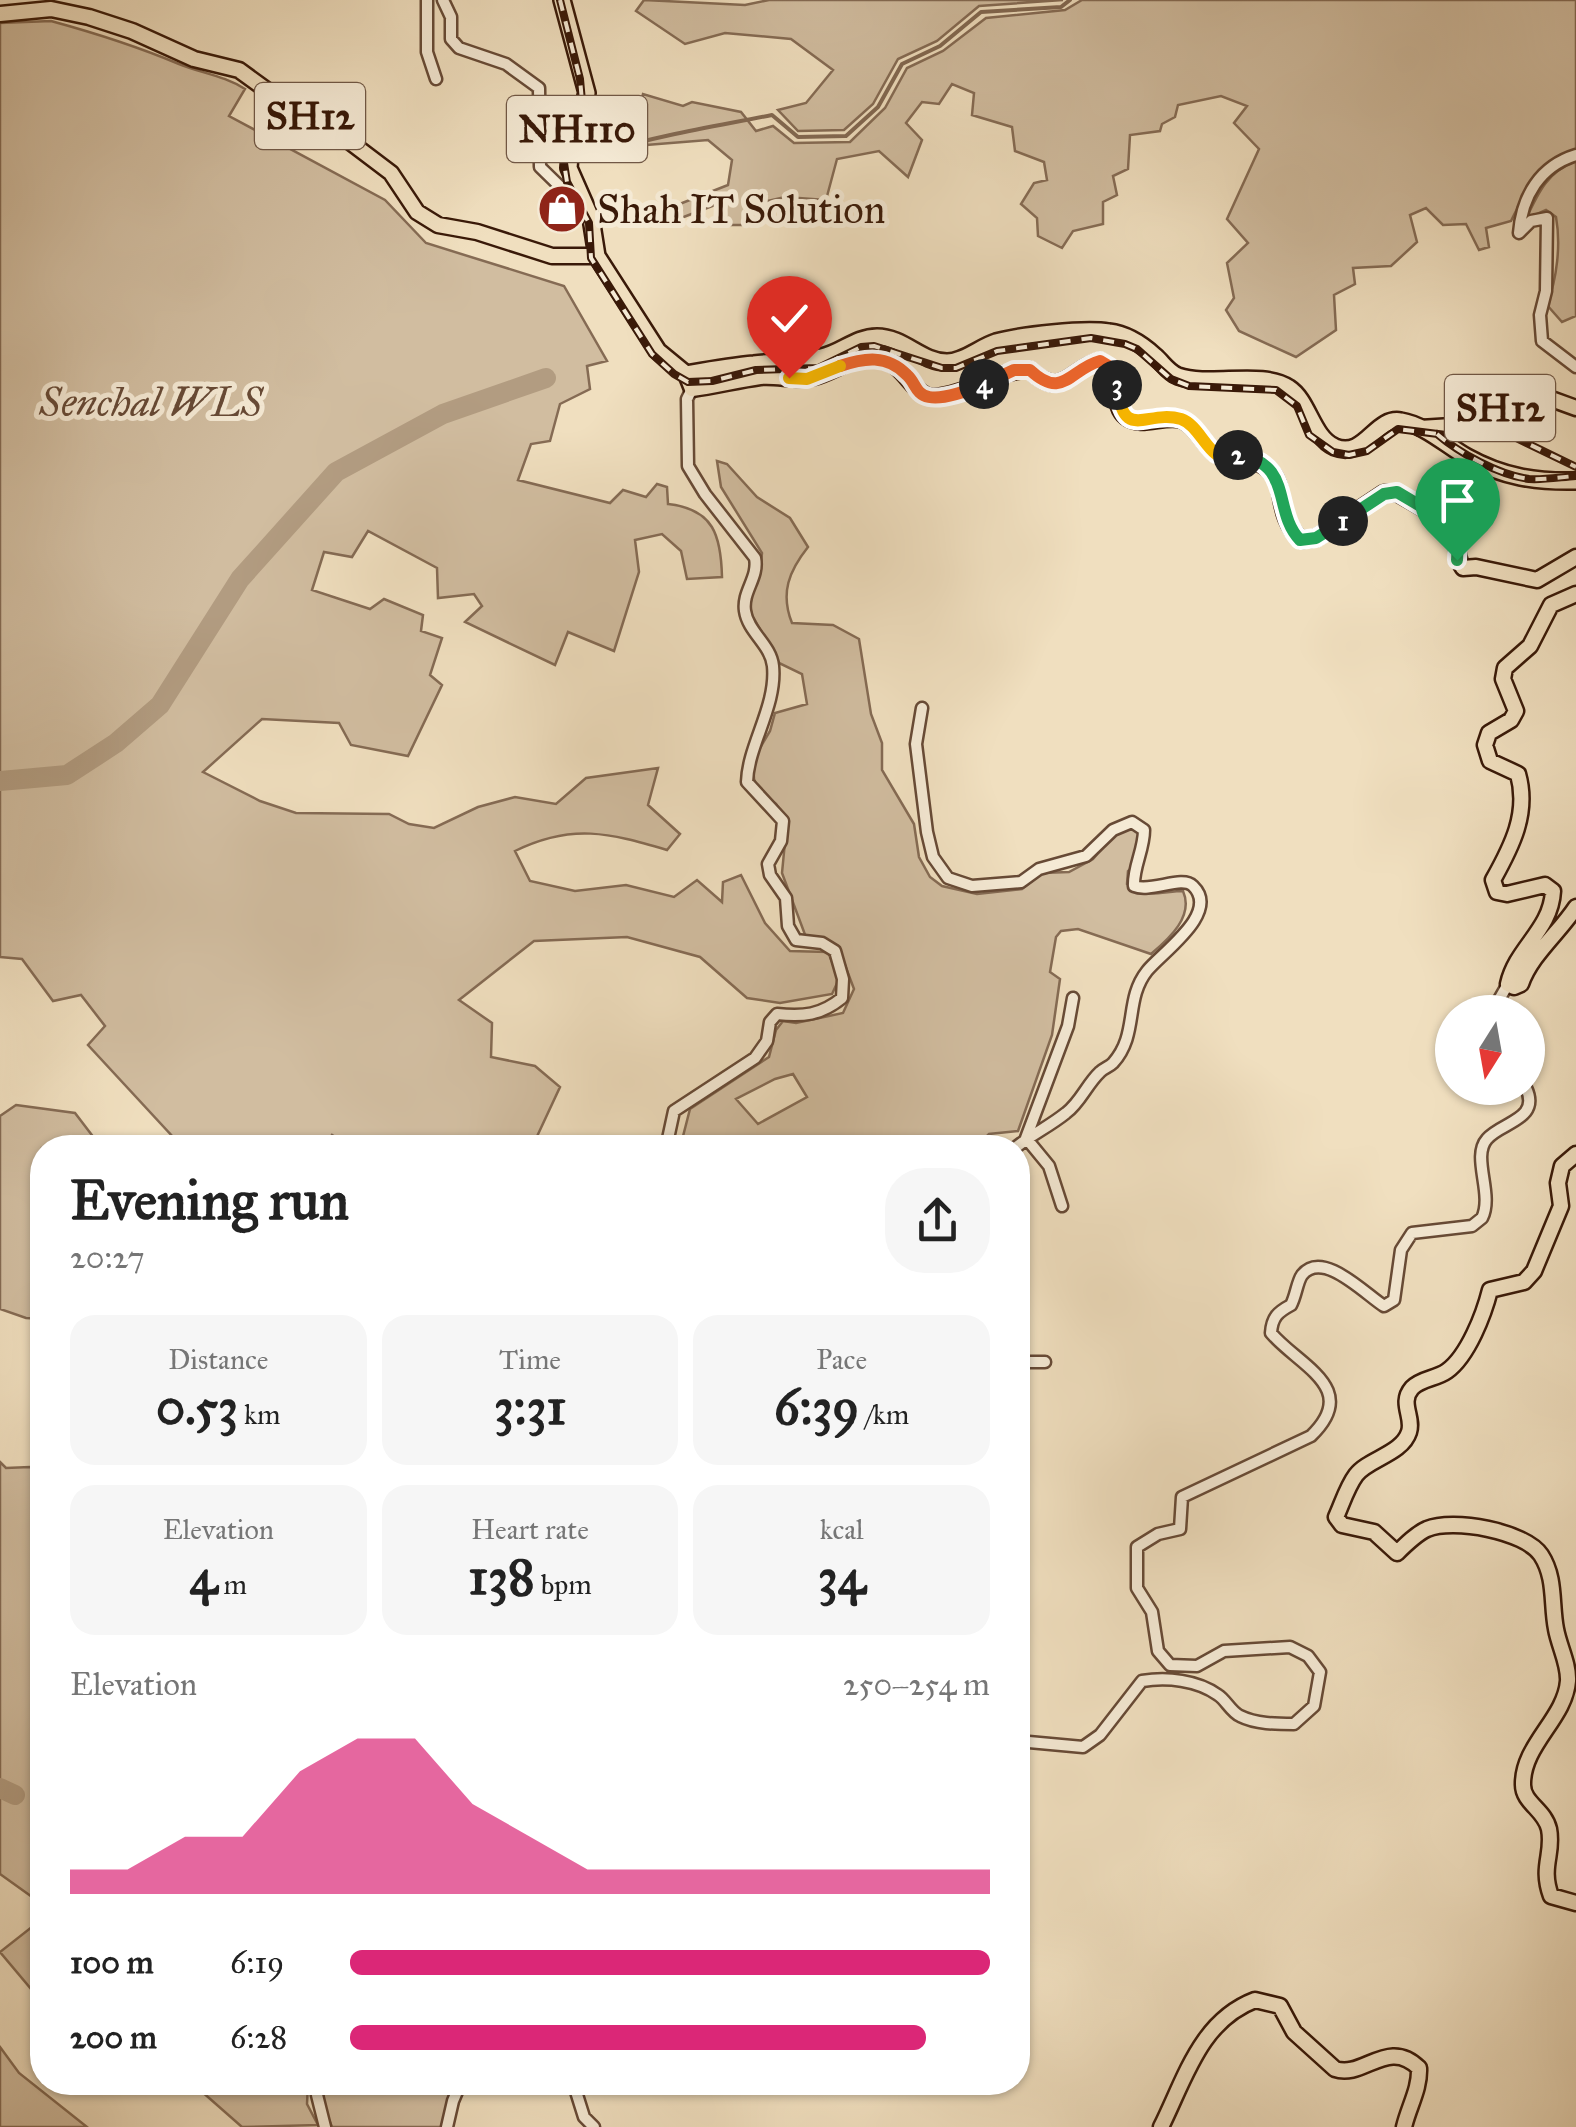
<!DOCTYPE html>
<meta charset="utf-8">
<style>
body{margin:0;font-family:"IM FELL Great Primer",serif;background:#f6f6f6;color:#222;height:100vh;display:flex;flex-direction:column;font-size:38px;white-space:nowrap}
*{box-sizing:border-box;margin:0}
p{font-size:32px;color:#767676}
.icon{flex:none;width:55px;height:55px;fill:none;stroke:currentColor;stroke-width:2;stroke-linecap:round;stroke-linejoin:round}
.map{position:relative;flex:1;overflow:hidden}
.details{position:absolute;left:30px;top:1135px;width:1000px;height:960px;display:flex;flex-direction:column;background:#fff;border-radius:40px;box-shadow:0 2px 8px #0004}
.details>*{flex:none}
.needle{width:65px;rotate:191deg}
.fabs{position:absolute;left:1435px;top:995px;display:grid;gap:20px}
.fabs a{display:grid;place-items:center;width:110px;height:110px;border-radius:50%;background:#fff;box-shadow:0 2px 8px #0004;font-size:50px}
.pin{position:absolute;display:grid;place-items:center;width:85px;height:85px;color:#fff;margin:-102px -42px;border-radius:50% 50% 50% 0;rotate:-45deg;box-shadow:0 0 10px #0007}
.pin .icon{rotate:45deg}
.km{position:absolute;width:50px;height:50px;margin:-25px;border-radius:50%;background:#222;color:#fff;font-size:28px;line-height:50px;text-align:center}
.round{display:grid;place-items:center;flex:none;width:105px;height:105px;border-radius:40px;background:#f6f6f6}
.summary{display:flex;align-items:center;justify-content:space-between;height:170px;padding:0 40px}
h1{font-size:55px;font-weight:800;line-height:75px}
.metrics{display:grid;grid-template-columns:repeat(3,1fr);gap:15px;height:170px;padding:10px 40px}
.metrics div{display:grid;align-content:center;border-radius:25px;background:#f6f6f6;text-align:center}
.metrics b{font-size:50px;font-weight:800}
.metrics small{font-size:28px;font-weight:400}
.metrics p{font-size:28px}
.chart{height:280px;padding:20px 40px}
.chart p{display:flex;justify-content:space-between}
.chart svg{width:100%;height:180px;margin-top:10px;fill:#db2777;opacity:.7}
ul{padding:0 40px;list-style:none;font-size:32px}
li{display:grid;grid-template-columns:160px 120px 1fr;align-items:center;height:75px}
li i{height:25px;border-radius:12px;background:#db2777}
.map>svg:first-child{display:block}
</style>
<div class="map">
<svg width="1576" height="2127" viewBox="0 0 1576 2127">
<rect width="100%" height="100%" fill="#f0dfbf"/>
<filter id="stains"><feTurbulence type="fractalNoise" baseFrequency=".002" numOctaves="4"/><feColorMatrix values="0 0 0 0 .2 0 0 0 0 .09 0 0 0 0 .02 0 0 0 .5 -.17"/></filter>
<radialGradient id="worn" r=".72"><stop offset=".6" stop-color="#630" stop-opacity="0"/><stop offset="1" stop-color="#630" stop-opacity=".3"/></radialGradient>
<path fill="#d1bda0" stroke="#856b54" stroke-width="2.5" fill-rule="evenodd" d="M 644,0 L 745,5 L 769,0 L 1063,0 L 979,6 L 937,41 L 898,59 L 873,104 L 844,130 L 798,131 L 778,110 L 806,103 L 833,70 L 791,39 L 725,33 L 685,44 L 636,11 Z
M 1082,0 L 1576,0 L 1576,150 C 1538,162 1528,187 1511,221 L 1486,228 L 1489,247 L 1479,250 L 1466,224 L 1443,225 L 1426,208 L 1410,215 L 1417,242 L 1391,266 L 1353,268 L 1355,284 L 1334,295 L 1336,330 L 1296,357 L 1239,331 L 1226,310 L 1234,298 L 1227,263 L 1248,243 L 1227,219 L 1259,149 L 1234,123 L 1247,106 L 1221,96 L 1178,105 L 1175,117 L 1162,124 L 1160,131 L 1130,135 L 1128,169 L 1113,176 L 1117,195 L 1103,202 L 1103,224 L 1073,231 L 1062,248 L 1038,236 L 1037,218 L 1021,204 L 1034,183 L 1047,180 L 1044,162 L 1015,151 L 1012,127 L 972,115 L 974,93 L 952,84 L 939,104 L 922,102 L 906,123 L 922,140 L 908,177 L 879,151 L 837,159 L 826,200 L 785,197 L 754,204 L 750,225 L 730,225 L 720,203 L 681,218 L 677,205 L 728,185 L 732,160 L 708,140 L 646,145 L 612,155 L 620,134 L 634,127 L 643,94 L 683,106 L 692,102 L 741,112 L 756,131 L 773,126 L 794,143 L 850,142 L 885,108 L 907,68 L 943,51 L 986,18 L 1065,10 Z
M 51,21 C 95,33 136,46 179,64 C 201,73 225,76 245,89 L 229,116 L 385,200 L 426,243 L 564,286 L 607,361 L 587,366 L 590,389 L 560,404 L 550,441 L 531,444 L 518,480 L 610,503 L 623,490 L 646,497 L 657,484 L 667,487 L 668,504 C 714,509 721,536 722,577 L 687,579 L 681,551 L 662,534 L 635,540 L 639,572 L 614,651 L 568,632 L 555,665 L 465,622 L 482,606 L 474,594 L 438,598 L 437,568 L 368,531 L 352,557 L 324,552 L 312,590 L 370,609 L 384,599 L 423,615 L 421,631 L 442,638 L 430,675 L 442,685 L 408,756 L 351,745 L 339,723 L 262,719 L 203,772 L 260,801 L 296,813 L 389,814 L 409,824 L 434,828 L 478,807 L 515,797 L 556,804 L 586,778 L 658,768 L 648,805 L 680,834 L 667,850 C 609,833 572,823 515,851 L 530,881 L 575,891 L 626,885 L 674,897 L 697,880 L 722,902 L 723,882 L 741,875 L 765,923 L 790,951 L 828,952 L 839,979 L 832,994 L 780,1003 L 747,998 L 700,957 L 627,937 L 534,941 L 459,1000 L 492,1023 L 491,1057 L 535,1066 L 560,1087 L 533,1145 L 536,1147 L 351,1147 L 332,1135 L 324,1147 L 146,1147 L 173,1137 L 88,1045 L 105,1026 L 81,995 L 53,1001 L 22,959 L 0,957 L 0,786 L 68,780 L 119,746 L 165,707 L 245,581 L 340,478 L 448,419 L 547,382 L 553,375 L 545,373 L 441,411 L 333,470 L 236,577 L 157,704 L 65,772 L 0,778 L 0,23 Z
M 1576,161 L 1576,316 L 1562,322 L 1547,305 C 1557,278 1561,245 1556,217 L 1546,210 L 1526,219 C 1538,193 1548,171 1576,161 Z
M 717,461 L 727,464 L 757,497 L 790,518 L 808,547 C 789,571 780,593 792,623 L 833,625 L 859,639 L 871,714 L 882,743 L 882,770 L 914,824 L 919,857 L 930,877 L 942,886 L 977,894 L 1022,889 L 1042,873 L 1069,872 L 1093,859 L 1115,833 L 1131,826 L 1140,834 L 1136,864 L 1128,871 L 1127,884 C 1141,900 1164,891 1183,891 C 1194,916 1170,938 1151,954 L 1078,929 L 1061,931 L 1056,937 L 1050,972 L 1060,979 L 1052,1035 L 1018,1131 L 989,1134 L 976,1147 L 967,1147 L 680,1148 L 690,1109 L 769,1057 L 776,1030 L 783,1021 L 796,1023 L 843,1013 L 854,989 L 839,949 L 807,940 L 782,873 L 787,821 L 776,804 L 759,792 L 754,779 L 753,760 L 770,731 L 775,713 L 807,704 L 802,674 L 779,663 L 752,615 L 749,601 L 760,572 L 762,553 L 721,487 ZM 793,1074 L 807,1097 L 758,1124 L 736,1099 L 775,1079 Z
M 16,1105 L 75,1113 L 101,1147 L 42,1148 L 42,1319 L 26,1318 L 0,1309 L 0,1116 Z
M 0,1462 L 6,1468 L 30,1467 L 42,1476 L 42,1904 L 0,1874 Z
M 42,1919 L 42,2002 L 0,1952 Z
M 0,2047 L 19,2073 L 87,2127 L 0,2127 Z
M 192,2083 L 308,2083 L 307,2104 L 318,2125 L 242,2127 Z
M 324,2083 L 459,2083 L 443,2127 L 332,2127 L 323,2105 Z"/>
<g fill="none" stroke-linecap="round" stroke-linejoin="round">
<path stroke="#826851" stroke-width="4" d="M 607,151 C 660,135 717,126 772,115 L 798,137 L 846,136 L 878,107 L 902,64 L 940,46 L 981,12 L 1061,7 L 1070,0"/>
<path stroke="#b29c81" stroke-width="20" d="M 0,781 L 67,775 L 116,743 L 160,705 L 240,579 L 336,472 L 443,414 L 546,378
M 0,1788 L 15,1795"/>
<g stroke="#674a36" stroke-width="15">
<path id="minor" d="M 427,0 L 427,52 L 436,79
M 443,0 L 451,17 L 451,39 L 459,48 L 506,64 L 539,88 L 540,167 L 581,207
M 1576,155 C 1540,166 1522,196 1519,233 L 1531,221 L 1547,218 L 1546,291 L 1540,315 L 1542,341 L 1576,367
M 922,708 L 916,744 L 927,832 L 933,857 L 948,878 L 972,886 L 1021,882 L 1039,869 L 1086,856 L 1113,830 L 1132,822 L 1144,830 C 1144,850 1133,867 1134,886 C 1151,893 1182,875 1193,886 C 1221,913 1161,953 1147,971 C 1124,1000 1139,1034 1113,1063 C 1109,1067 1104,1068 1100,1072 C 1087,1084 1080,1103 1066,1113 C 1050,1126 1031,1135 1015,1148
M 1492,1012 L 1508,984
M 666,1148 L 674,1111 L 755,1058 L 767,1041 L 770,1022 L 777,1014 C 803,1017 821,1015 842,998 L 843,979 L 835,951 L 822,943 L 796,940 L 788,926 L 786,898 L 770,875 L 768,864 L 781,841 L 783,821 L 747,782 C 748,745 777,706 773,666 C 771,645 748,632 745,611 C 742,591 759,578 755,558 L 705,494 L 688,466 L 687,399 L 692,389
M 1062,1206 L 1049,1166 L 1026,1138 L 1068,1026 L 1073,998
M 1018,1362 L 1045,1362
M 1018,1741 L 1083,1747 L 1100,1735 L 1142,1681 C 1167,1677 1197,1680 1218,1695 C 1226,1700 1231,1712 1240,1716 C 1256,1724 1276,1724 1294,1724 L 1314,1706 L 1320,1672 L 1308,1656 L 1290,1647 L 1224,1651 L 1197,1666 L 1170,1665 L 1158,1651 L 1152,1612 L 1137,1588 L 1137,1547 L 1158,1534 L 1180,1529 L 1182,1497 L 1311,1436 C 1361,1388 1299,1366 1271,1333 C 1272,1317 1278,1312 1291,1305 C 1296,1296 1297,1282 1302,1275 C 1323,1249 1366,1295 1384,1306 L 1394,1300 L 1401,1250 L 1412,1233 L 1472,1226 L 1482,1218 C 1494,1194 1471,1157 1487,1139 C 1501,1122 1541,1120 1526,1088
M 319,2082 L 317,2095 L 325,2127
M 573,2082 L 584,2117 L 594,2127
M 447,2127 L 453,2101 L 461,2082"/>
</g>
<g stroke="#391908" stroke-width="19">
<path id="major" d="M 0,14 L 51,9 L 89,17 L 132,31 L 194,59 L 239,70 L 294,110 L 321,120 L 391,173 L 417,212 L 438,225 L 477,232 L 552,256 L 597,256
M 686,374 L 692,389 C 715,386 738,380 760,377 C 778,375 797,382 814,377 C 835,372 858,352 880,358 C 905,364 914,398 934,397 C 968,395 998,369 1030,370 C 1063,401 1070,368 1100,361 C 1125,377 1109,403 1126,417 C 1141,429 1165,414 1182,420 C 1196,425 1204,445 1216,454 C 1309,462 1261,501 1301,540 L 1316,538 L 1384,493 L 1397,493 L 1454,526 C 1458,541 1455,557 1463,568 L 1476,567 L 1537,580 L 1576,557
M 1420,428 L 1468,425 L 1532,392 L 1576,408
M 1576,594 L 1551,605 L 1530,646 L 1505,668 L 1503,679 L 1516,711 L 1511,720 L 1489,733 L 1485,745 L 1490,761 L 1518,774 C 1529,813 1512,846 1493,880 L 1497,892 L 1507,894 L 1545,885 L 1553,891 C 1551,930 1516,948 1508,984 L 1514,987 L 1521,984 C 1531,955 1559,933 1576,907
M 1576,1154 L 1562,1166 L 1558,1183 L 1561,1206 L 1534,1271 L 1524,1282 L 1490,1290 C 1484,1314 1468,1356 1447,1371 C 1436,1379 1422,1378 1412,1388 C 1399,1403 1414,1417 1409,1432 C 1402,1454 1368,1459 1356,1475 C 1347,1487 1342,1504 1336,1517 L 1342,1525 L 1374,1532 L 1397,1553 C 1406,1544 1416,1534 1427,1529 C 1453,1518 1525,1531 1541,1555 C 1556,1578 1551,1604 1556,1629 C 1559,1646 1569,1664 1568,1681 C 1565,1719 1522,1745 1523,1785 C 1523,1803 1545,1810 1549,1829 C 1554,1854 1540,1866 1551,1896 L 1576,1903
M 1161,2127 C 1185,2079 1200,2021 1255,2000 L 1280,2006 L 1294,2032 L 1335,2069 C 1363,2079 1388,2037 1419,2068 C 1420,2089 1409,2106 1404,2127"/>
</g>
<g stroke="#391908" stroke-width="20">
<path id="highway" d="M 562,0 L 587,93 L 571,143 L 569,168 L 591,218 L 597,256 L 658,351 L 686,374 C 709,370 731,366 754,364 C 776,361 800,362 821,357 C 842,353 855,337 877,337 C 904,337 921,362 947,362 C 964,362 980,347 996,342 C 1021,335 1084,328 1109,332 C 1126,334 1143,345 1155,356 C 1163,363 1168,372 1178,376 C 1210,387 1263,370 1289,388 C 1309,401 1312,437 1335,447 C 1365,459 1375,416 1401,421 C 1425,425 1446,445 1467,457 C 1503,477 1536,482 1576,481"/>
</g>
<use href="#minor" stroke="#f5ead5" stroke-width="10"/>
<use href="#major" stroke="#f0dfbf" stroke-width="14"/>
<use href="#highway" stroke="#f0dfbf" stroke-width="15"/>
<g stroke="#391908" stroke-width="8">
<path id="rail" d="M 560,0 L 580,79 L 582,101 L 564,163 L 567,182 L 589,223 L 591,258 L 652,354 L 674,374 L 688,382 L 712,381 L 756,370 L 818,368 L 861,347 L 874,346 L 942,368 L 956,368 L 997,351 L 1091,338 L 1125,344 L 1137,349 L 1171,379 L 1189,386 L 1276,390 L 1297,406 L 1309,435 L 1333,452 L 1349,455 L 1367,451 L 1398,429 L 1446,435 L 1482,428 L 1508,434 L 1576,467
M 1437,434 C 1459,453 1499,475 1529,479 C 1544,480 1561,477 1576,476"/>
</g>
<use href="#rail" stroke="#f5ead5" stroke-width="4" stroke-dasharray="11" stroke-linecap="butt"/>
</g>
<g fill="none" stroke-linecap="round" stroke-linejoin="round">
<g stroke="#fff" stroke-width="20">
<path id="split-1" d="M 1343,521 L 1384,494 L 1397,492 L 1454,526 L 1458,542 L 1457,560"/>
</g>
<g stroke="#fff" stroke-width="20">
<path id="split-2" d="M 1238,455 C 1294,463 1272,511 1300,540 L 1316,538 L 1343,521"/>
</g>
<g stroke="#fff" stroke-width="20">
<path id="split-3" d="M 1117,385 C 1123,444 1146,409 1181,419 C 1196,424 1204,445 1216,454 L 1238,455"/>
</g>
<g stroke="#fff" stroke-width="20">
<path id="split-4" d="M 984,384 L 1014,370 L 1030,370 C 1063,401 1070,369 1100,361 L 1110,367 L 1117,385"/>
</g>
<g stroke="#fff" stroke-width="20">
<path id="split-5" d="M 840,366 C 864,358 887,354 907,375 C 916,383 915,394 929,397 C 943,400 970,390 984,384"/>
</g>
<g stroke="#fff" stroke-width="20">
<path id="split-6" d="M 789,378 L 807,379 L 840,366"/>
</g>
<use href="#split-1" stroke="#22a559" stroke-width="12"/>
<use href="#split-2" stroke="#22a559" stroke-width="12"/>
<use href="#split-3" stroke="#f5b400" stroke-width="12"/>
<use href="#split-4" stroke="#f0652b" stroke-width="12"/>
<use href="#split-5" stroke="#f0652b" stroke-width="12"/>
<use href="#split-6" stroke="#f5b400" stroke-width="12"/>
</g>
<defs>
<g id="shop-disc" transform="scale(2.5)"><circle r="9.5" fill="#8f2418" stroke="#f5ead5"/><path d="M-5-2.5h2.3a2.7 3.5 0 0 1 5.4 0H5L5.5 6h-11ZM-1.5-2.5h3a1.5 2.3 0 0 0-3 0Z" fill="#fff"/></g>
</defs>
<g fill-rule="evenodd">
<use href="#shop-disc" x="562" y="209"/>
</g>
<g text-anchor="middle" stroke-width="10" stroke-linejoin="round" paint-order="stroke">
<g fill="#f5ead5" stroke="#715846" stroke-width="2.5">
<rect x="255" y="83" width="110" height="66" rx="8"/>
<rect x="507" y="96" width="140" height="66" rx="8"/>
<rect x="1445" y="375" width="110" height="66" rx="8"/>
</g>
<g font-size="38" font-weight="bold" fill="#391908">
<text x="310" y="129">SH12</text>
<text x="577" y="142">NH110</text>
<text x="1500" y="421">SH12</text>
</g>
<g font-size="40" fill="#391908" stroke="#f5ead5" text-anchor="start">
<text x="597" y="223">Shah IT Solution</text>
</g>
<g font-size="40" font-style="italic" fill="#674a36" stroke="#f5ead5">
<text x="151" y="416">Senchal WLS</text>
</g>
</g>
<rect width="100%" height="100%" filter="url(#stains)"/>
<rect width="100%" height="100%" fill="url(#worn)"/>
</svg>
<div class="fabs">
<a><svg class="needle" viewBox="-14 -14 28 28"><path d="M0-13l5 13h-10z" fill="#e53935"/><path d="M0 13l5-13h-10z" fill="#767676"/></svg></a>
</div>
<div class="pin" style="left:1457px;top:560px;background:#1e9e55"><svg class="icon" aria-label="arrive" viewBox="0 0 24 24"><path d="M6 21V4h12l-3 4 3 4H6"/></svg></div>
<div class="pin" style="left:789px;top:378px;background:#d93025"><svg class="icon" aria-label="check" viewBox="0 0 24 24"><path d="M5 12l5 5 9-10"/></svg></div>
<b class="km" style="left:1343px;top:521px">1</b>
<b class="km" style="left:1238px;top:455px">2</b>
<b class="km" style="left:1117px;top:385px">3</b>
<b class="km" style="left:984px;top:384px">4</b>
<section class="details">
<div class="summary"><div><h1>Evening run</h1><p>20:27</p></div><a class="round"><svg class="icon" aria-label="share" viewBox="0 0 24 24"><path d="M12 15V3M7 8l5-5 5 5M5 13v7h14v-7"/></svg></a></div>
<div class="metrics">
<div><p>Distance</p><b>0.53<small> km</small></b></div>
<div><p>Time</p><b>3:31</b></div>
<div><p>Pace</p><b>6:39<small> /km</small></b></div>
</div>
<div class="metrics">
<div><p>Elevation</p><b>4<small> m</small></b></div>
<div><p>Heart rate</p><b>138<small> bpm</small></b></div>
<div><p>kcal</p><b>34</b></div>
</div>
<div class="chart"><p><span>Elevation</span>250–254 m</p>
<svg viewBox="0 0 160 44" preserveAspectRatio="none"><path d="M0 44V38L10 38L20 30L30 30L40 14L50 6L60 6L70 22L80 30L90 38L100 38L110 38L120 38L130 38L140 38L150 38L160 38V44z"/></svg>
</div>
<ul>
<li><b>100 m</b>6:19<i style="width:100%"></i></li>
<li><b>200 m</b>6:28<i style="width:90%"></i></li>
</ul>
</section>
</div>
